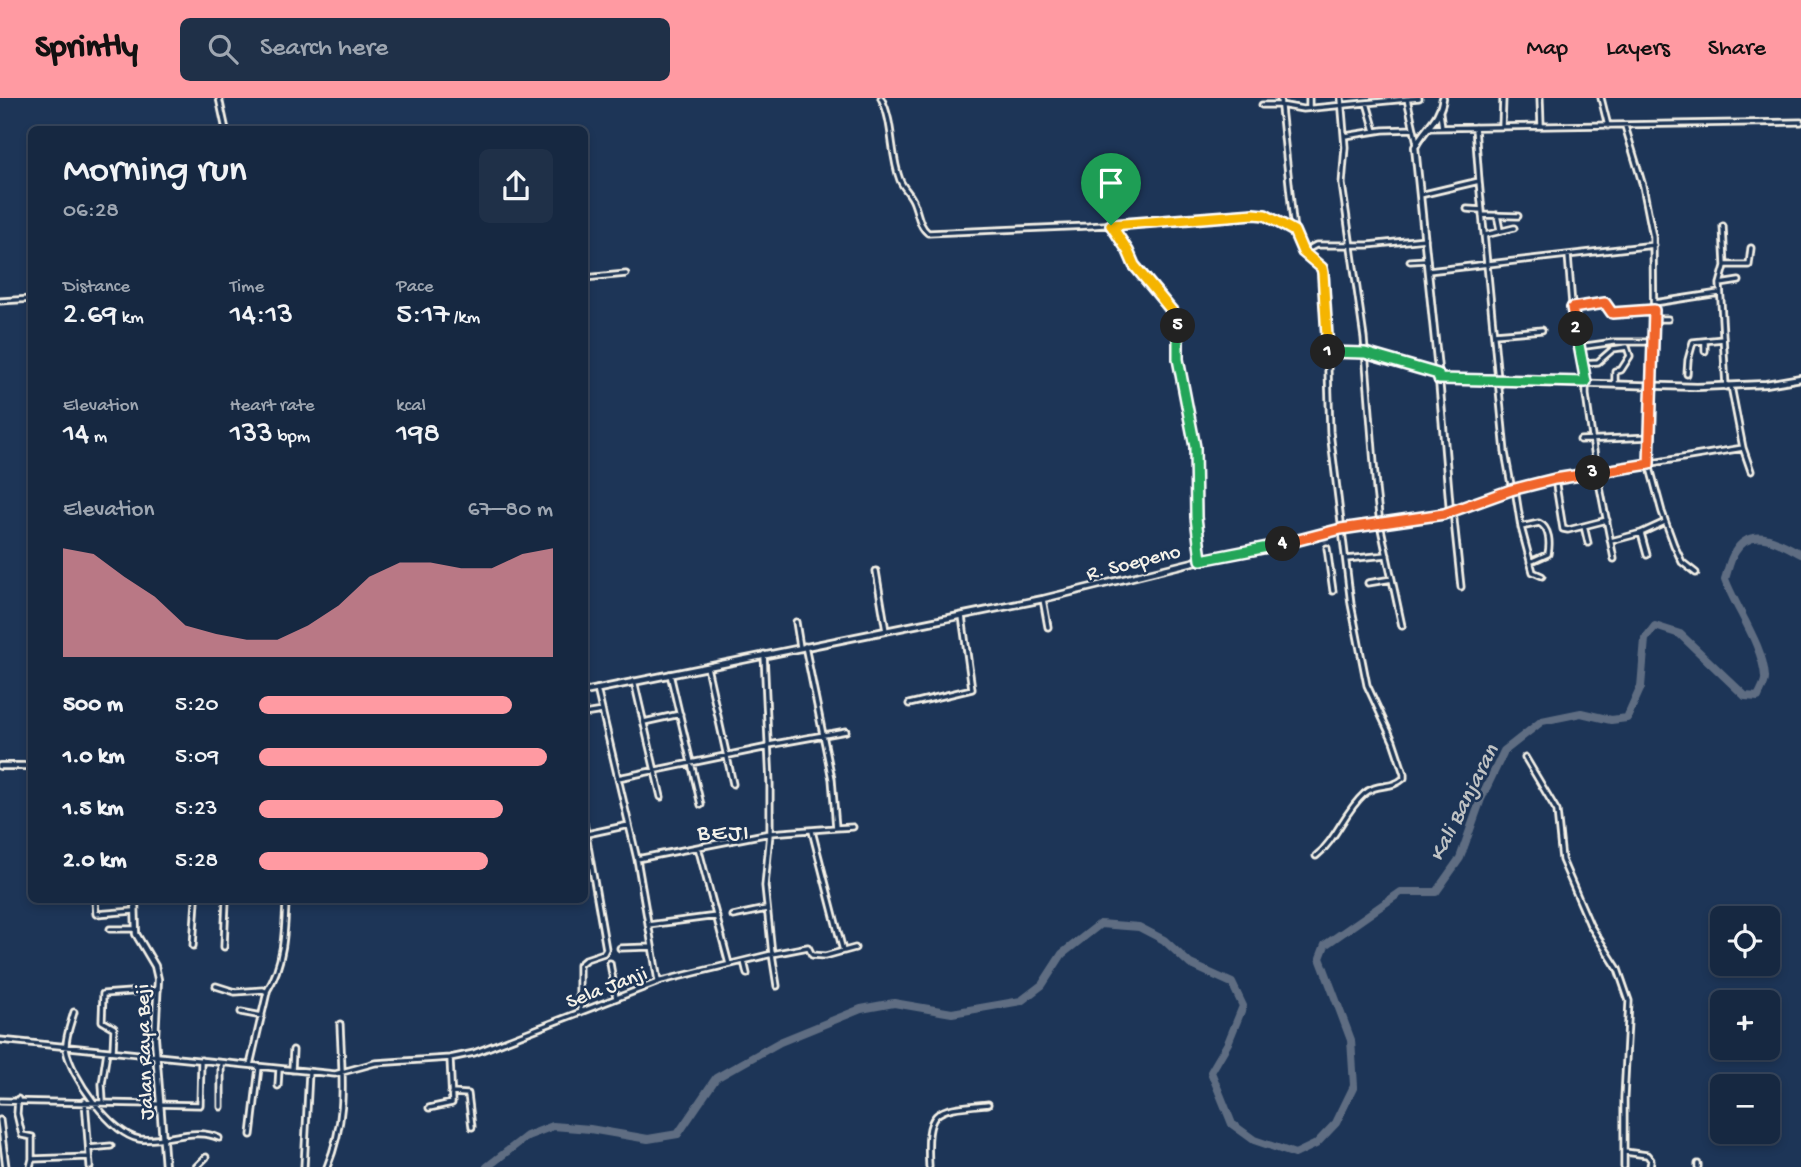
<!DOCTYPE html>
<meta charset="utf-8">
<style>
body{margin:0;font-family:"Gochi Hand",sans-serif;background:#1f3048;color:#f1f3f6;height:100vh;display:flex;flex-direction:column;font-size:26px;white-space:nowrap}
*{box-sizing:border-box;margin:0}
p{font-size:23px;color:#9ea6b1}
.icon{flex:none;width:38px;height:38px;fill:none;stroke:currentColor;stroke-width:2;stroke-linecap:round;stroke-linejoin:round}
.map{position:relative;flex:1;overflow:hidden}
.details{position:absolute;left:28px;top:28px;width:560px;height:777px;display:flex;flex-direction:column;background:#162841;border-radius:10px;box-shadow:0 4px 10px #0003,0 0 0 2px #35445a}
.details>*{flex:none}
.controls{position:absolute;left:1710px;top:808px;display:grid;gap:14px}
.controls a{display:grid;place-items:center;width:70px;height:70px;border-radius:10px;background:#162841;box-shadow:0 4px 10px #0003,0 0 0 2px #35445a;font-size:35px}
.pin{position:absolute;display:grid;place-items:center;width:60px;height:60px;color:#fff;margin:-72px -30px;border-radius:50% 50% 50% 0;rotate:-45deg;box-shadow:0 0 7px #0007}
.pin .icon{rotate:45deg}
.km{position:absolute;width:35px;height:35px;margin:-18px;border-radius:50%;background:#222;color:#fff;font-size:19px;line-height:35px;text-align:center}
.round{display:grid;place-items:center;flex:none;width:74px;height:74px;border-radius:10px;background:#1f3048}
.head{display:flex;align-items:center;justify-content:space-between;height:119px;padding:0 35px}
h1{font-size:38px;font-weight:600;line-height:52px}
.stats{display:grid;grid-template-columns:repeat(3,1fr);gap:10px;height:119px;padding:7px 35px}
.stats div{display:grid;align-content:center}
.stats b{font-size:30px;font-weight:600}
.stats small{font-size:19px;font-weight:400}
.stats p{font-size:19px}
.chart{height:196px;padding:14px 35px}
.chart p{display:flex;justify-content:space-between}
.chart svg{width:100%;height:126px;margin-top:7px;fill:#ff9aa2;opacity:.7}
ul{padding:0 35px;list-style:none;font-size:23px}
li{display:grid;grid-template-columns:112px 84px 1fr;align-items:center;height:52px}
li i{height:18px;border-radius:9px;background:#ff9aa2}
header{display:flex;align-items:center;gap:42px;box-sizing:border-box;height:98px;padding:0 35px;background:#ff9aa2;color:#111}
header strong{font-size:33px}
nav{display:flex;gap:38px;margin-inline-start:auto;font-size:24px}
.search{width:490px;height:63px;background:#1f3048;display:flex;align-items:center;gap:18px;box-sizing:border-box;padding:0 24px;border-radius:10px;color:#9ea6b1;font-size:26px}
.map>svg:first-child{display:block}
</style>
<header>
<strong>Sprintly</strong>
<div class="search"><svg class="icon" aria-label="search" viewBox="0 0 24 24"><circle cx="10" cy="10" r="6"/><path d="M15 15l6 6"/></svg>Search here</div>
<nav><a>Map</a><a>Layers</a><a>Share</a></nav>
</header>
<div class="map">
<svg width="1801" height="1069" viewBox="0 0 1801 1069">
<rect width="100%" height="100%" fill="#1d3557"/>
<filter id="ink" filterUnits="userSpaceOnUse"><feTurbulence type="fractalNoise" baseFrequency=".0143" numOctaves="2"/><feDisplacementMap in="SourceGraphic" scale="14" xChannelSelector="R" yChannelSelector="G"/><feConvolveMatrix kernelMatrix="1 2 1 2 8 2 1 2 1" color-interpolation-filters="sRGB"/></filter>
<g filter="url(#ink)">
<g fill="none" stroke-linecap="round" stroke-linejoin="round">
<path stroke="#5e6d82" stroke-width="8" d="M 487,1069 L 527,1038 L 553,1028 L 590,1031 L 648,1041 L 678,1036 L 716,980 L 780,944 L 861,911 L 894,905 L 952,915 L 1021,903 L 1042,887 L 1062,856 L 1100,826 L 1139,829 L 1164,842 L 1190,866 L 1232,885 L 1243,908 L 1228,945 L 1211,974 L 1232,1026 L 1254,1042 L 1295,1056 L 1316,1046 L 1336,1025 L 1354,988 L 1351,942 L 1320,860 L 1325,847 L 1401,794 L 1436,794 L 1460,760 L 1481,701 L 1504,653 L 1542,623 L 1581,615 L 1611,622 L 1627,620 L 1641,589 L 1645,541 L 1655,528 L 1680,536 L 1745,598 L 1758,599 C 1760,593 1766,585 1765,579 C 1763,547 1736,511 1725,481 C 1728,472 1730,461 1735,454 C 1752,426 1780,445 1801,456"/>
<path stroke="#3d516d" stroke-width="3.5" stroke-dasharray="3.5 2" stroke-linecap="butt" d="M 1325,441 L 1327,450"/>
<g stroke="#f4f1e8" stroke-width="9">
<path id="street" d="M 219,0 L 226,32
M 881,0 C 894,25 890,56 900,82 C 903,90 911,96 914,105 C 918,115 919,128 928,135 L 1089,128 L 1254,116 L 1265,117 L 1294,133
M 1280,0 L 1294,133 L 1303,154 L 1322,170 L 1325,181 L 1330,334 L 1351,506 L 1367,587 L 1393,643 L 1404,676 L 1404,680 C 1391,692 1378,684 1364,696 C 1344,714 1336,742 1316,758
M 1309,0 L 1309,10
M 1341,0 L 1345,49 L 1342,86 L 1364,240 L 1376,391 L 1380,426 L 1402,528
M 1540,0 L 1541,28
M 1601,0 L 1608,28
M 1408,1 L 1419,0
M 1367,5 L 1375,33
M 1262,7 L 1280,7 L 1303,11 L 1407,1 L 1417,45
M 1440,15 L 1442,29
M 1625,28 L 1643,88 L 1653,139 L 1654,249 L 1649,366 L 1662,414 L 1674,447 L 1682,464 L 1696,475
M 1502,29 L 1503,0
M 1429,30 L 1801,24
M 1345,38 L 1383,32 L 1414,31
M 1479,83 L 1505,354 L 1512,392
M 1420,97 L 1479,83 L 1475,29
M 1467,111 L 1482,112
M 1482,117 L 1518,118
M 1497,117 L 1500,132
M 1111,127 L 1128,154 L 1134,167 L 1145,178 L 1177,220 L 1178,261 L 1195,349 L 1196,419 L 1201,462
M 1485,137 L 1514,130
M 1303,154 L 1316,147 L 1368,147 L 1425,141
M 1568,157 L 1573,220 L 1586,284 L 1586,297 L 1597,374 L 1614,461
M 1410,163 L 1427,162
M 1725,167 L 1749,167 L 1751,150
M 1428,173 L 1654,147
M 584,180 L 626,176
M 1720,186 L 1725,168 L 1723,128
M 0,203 L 32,201
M 1654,205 L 1719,195
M 1572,210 L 1605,205 L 1614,215 L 1654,212
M 1654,221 L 1668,221
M 1494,236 L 1542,232
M 1705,243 L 1705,253
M 1579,249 L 1614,244 L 1653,244
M 1328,255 L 1365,255 L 1438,276
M 1582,265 L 1598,264 L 1613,251 L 1627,249 L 1630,258 L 1621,272 L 1615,273 L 1615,286
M 1687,276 L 1688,262 L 1693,244 L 1723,241
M 1726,289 L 1720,186 L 1739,183
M 1580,342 L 1651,339
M 1743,350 L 1751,373
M 1555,381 L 1563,431 L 1568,432 L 1607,422
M 1515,391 L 1521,429 L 1533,474 L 1542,478
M 1451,412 L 1453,413 L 1461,489
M 1453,413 L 1512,392 L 1555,381 L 1743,350 L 1731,288
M 1584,428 L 1588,445
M 1521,429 L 1539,425 C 1550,430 1550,446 1548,456 L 1530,464
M 1641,435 L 1647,457
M 1611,443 L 1641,435 L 1665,424
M 1327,450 L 1333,493
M 1346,461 L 1387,457
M 876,473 L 886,533
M 1368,485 L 1392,481
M 1043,501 L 1048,529
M 796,524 L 800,549
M 707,569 L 733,686
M 670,576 L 701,707
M 634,583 L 661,699
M 597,591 L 637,761 L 658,883
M 909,606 L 972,591 L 962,518
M 584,616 L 602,613
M 644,624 L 680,616
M 769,647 L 846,633
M 1525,659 L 1557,713 L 1562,762 L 1590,827 L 1618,871 L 1629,903 L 1624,1000 L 1624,1069
M 618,680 L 768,649
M 836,730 L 853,729
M 587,736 L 629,727
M 698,749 L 729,866
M 637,761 L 770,735 L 836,730 L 832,681 L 805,548
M 95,802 L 96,816 L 134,813
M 733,818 L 766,811
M 648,827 L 717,818
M 110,831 L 135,831
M 193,848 L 196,802
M 224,849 L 226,802
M 620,850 L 651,849
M 844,853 L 855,850
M 744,863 L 747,876
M 610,865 L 616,900
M 216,888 L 235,894 L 263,892 L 267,894 L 250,967
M 777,888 L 772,856 L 808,849 L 812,857 L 825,858 L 843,853 L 812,733
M 267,893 C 284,866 285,833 286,802
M 74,914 C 71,925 65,939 66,951 C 70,977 111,1036 139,1041 C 165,1045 194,1028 219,1040
M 241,914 L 262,918
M 581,914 L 579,900 L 579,867 L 586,861 L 604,855 L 606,851 L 584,725
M 0,942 L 335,976 L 375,965 L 450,960 L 474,955 L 661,883 L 772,856 L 765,788 L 770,735 L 770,686 L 764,556
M 113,953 L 114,930 L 102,923 L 103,896 L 158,892
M 221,965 L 221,1009
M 292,972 L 293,952
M 278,988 L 279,971
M 451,995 L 468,996 L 472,1029
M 18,1001 L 17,1016 L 22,1037 L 32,1039 L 32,1061
M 0,1003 L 200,1007 L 201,962
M 85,1003 L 90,1069
M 103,1003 L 102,986 L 107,953
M 429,1010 L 452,1005 L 450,960
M 0,1022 L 6,1069
M 251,1037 L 259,969
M 89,1050 L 111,1048
M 1625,1054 L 1647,1057 L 1651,1062 L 1650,1069
M 30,1069 L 32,1061 L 89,1059
M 196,1069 L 206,1059
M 304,1069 L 309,974
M 327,1069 C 348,1018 342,979 340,926
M 929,1069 C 926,1010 933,1011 988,1006
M 1698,1069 L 1698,1066"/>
</g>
<g stroke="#f4f1e8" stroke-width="10">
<path id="secondary" d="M 1439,281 L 1697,289 L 1766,286 L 1801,280
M 584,594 L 1043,501 L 1201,462 L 1271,449 L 1341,431 L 1444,416 L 1450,412 L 1439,281 L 1415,49 C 1424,30 1440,22 1443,0
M 0,668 L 32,668
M 135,802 L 136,836 L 155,868 L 158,881 L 155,940 L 165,1069"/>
</g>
<use href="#street" stroke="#1d3557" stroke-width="3.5"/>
<use href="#secondary" stroke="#1d3557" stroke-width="4.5"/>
</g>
</g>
<g fill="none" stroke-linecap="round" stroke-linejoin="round" filter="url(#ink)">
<g stroke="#fff" stroke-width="14">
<path id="split-1" d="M 1111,127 L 1254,116 L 1265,117 L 1294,133 L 1303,154 L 1322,170 L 1323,175 L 1328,254"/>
</g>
<g stroke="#fff" stroke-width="14">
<path id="split-2" d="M 1328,254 L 1365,255 L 1438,276 L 1439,281 L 1586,284 L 1576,231"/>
</g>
<g stroke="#fff" stroke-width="14">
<path id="split-3" d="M 1576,231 L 1572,210 L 1605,205 L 1612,215 L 1654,212 L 1649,366 L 1593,375"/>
</g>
<g stroke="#fff" stroke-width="14">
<path id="split-4" d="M 1283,446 L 1341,431 L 1444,416 L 1511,392 L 1555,381 L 1593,375"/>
</g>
<g stroke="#fff" stroke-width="14">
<path id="split-5" d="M 1178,228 L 1178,261 L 1195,349 L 1196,419 L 1201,462 L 1283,446"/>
</g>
<g stroke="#fff" stroke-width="14">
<path id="split-6" d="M 1111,127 L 1128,153 L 1134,167 L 1177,219 L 1178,228"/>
</g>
<use href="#split-1" stroke="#f5b400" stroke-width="9"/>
<use href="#split-2" stroke="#22a559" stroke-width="9"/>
<use href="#split-3" stroke="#f0652b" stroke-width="9"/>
<use href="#split-4" stroke="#f0652b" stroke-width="9"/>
<use href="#split-5" stroke="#22a559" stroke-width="9"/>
<use href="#split-6" stroke="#f5b400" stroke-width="9"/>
</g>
<g text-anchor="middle" stroke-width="5" stroke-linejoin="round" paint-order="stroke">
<g font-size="21" fill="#f4f1e8" stroke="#1d3557">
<text transform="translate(1133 463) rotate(-14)" y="7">R. Soepeno</text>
<text transform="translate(606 888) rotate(-21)" y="7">Sela Janji</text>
<text transform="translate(143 954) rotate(-92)" y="7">Jalan Raya Beji</text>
</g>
<g font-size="23" font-style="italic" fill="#c0c3c4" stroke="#1d3557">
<text transform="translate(1462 704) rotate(-63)" y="8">Kali Banjaran</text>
</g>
<g font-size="24" letter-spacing="2" fill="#f4f1e8" stroke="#1d3557">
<text x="724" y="741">BEJI</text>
</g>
</g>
</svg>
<div class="controls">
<a><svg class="icon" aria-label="locate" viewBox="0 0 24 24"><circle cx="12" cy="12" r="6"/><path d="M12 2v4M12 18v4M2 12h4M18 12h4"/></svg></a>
<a>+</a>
<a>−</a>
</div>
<div class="pin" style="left:1111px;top:127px;background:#1e9e55"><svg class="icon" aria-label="arrive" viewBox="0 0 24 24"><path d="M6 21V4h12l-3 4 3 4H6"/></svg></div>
<b class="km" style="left:1328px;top:254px">1</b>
<b class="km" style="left:1576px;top:231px">2</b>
<b class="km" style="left:1593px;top:375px">3</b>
<b class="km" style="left:1283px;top:446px">4</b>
<b class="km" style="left:1178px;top:228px">5</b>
<section class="details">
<div class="head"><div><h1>Morning run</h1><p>06:28</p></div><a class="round"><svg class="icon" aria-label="share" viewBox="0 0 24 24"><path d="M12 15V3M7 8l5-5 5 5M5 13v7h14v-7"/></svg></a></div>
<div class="stats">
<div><p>Distance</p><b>2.69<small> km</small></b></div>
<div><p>Time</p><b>14:13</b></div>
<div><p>Pace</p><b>5:17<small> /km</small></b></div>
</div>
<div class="stats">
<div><p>Elevation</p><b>14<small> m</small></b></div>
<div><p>Heart rate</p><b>133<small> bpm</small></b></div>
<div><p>kcal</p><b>198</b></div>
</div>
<div class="chart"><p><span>Elevation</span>67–80 m</p>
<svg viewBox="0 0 160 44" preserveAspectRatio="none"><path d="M0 44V6L10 8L20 16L30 23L40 33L50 36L60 38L70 38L80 33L90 26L100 16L110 11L120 11L130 13L140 13L150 8L160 6V44z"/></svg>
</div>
<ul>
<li><b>500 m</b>5:20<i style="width:86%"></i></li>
<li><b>1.0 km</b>5:09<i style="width:98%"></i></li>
<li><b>1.5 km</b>5:23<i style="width:83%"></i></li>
<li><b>2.0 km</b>5:28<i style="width:78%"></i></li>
</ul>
</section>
</div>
